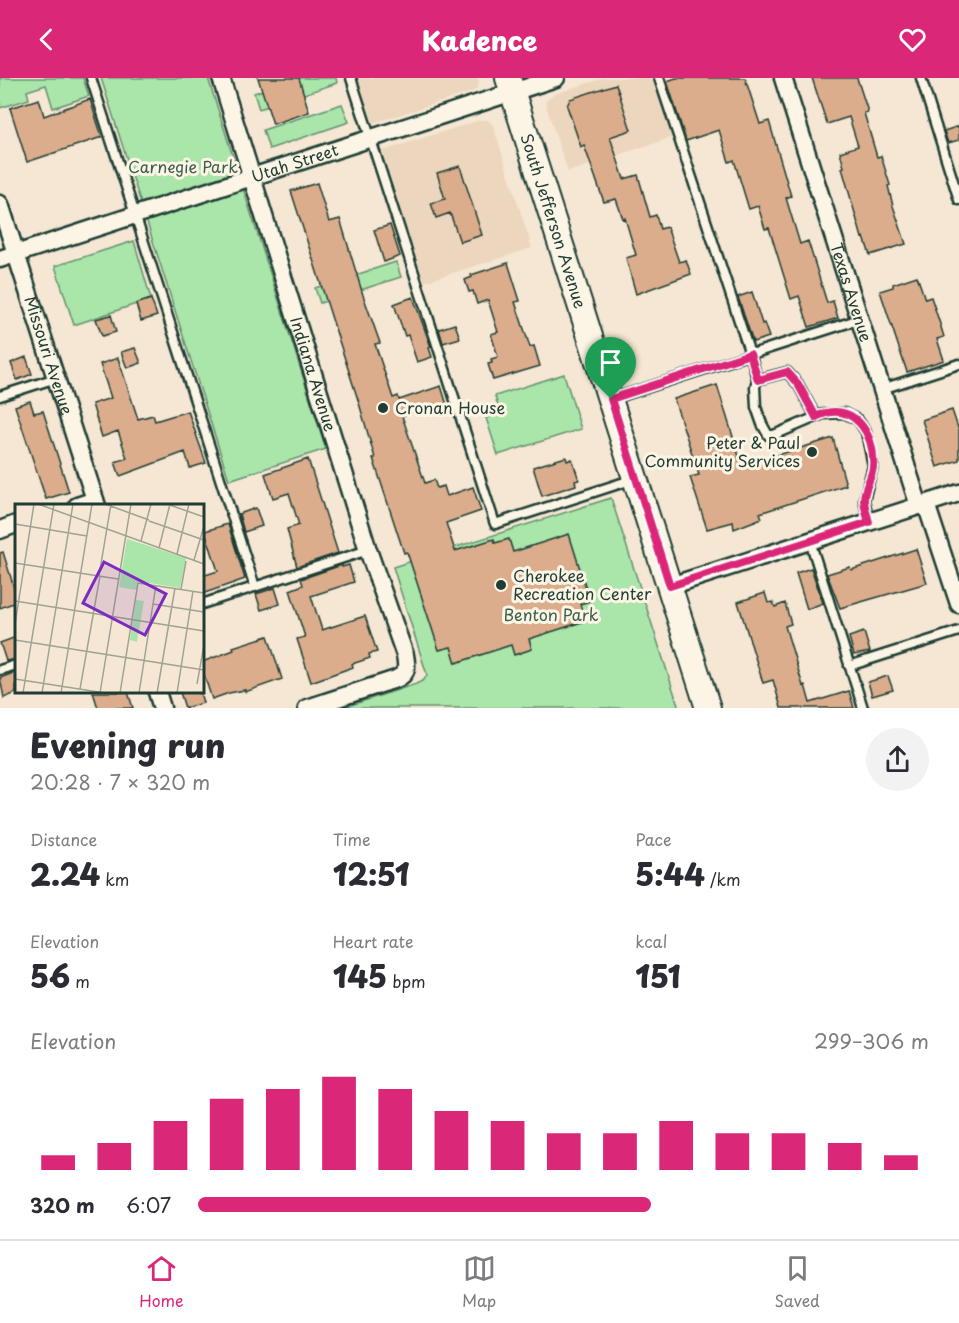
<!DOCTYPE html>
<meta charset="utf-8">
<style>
body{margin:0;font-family:"Playpen Sans",sans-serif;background:#f2f2f3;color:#2b2b33;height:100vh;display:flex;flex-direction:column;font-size:22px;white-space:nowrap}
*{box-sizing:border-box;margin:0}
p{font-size:20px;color:#7c7c81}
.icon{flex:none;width:33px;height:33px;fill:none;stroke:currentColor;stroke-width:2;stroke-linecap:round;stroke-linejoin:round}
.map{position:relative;height:630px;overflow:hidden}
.drawer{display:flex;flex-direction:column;background:#fff;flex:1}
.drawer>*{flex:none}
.pin{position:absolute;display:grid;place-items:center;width:51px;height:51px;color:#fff;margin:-62px -26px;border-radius:50% 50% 50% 0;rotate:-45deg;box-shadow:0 0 6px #0007}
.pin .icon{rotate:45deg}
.round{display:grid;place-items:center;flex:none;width:63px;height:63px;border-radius:32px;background:#f2f2f3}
.headline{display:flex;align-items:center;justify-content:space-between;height:102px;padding:0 30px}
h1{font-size:33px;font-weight:800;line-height:45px}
.figures{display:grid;grid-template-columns:repeat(3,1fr);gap:9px;height:102px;padding:6px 30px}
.figures div{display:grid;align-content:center}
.figures b{font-size:30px;font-weight:800}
.figures small{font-size:16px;font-weight:400}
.figures p{font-size:16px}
.chart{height:168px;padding:12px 30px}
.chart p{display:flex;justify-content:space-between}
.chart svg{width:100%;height:108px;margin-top:6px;stroke:#db2777;stroke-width:6}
ul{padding:0 30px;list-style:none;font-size:20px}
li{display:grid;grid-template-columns:96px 72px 1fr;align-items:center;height:45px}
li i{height:15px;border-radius:8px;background:#db2777}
header{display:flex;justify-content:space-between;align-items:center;height:78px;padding:0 30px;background:#db2777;color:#fff;font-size:27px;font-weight:800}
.menu{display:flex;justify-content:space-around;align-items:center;height:84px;border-top:2px solid #e1e1e2;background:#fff;font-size:16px;color:#7c7c81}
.menu a{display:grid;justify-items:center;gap:3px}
.menu .selected{color:#db2777}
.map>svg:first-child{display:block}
</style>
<header><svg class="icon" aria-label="back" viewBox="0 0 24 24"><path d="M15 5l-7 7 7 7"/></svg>Kadence<svg class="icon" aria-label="heart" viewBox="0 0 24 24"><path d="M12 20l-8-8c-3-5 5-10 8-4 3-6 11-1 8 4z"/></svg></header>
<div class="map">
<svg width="959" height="630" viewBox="0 0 959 630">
<rect width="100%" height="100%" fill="#f5e7d3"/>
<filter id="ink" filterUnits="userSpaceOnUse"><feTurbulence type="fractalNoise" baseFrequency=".0167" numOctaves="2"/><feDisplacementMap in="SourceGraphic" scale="12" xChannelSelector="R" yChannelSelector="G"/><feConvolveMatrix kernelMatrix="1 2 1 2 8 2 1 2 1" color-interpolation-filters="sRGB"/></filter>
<g filter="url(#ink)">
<path fill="#edd6be" d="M 358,0 L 477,0 L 479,4 L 477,10 L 472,14 L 373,45 Z
M 604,0 L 654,0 L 673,59 L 568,94 L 547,31 L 546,22 L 554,16 Z
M 480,42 L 488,42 L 493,47 L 532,170 L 424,204 L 382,73 Z"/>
<path fill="#aae5aa" stroke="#64916f" stroke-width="1.5" d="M 0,0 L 83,0 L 89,18 L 53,30 L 46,7 L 27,13 L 29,21 L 0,30 Z
M 101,0 L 208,0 L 326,371 L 229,402 Z
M 299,0 L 336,0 L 337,5 L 259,31 L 254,15 Z
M 342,26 L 349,44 L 269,71 L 263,52 Z
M 134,163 L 151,221 L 74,247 L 55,188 Z
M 396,184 L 401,199 L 320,225 L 315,210 Z
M 564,296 L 581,351 L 498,377 L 486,340 L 500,335 L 495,318 Z
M 611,420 L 679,630 L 342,630 L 416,606 L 424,602 L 427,597 L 393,489 Z"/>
<path fill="#dbad8c" stroke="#1f3d34" stroke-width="1.5" d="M 258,0 L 299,0 L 309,34 L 273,46 Z
M 676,0 L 745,0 L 760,46 L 769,43 L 791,118 L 786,120 L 800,166 L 808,163 L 827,225 L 833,223 L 838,240 L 809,249 L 799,218 L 791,221 L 769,150 L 765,151 L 758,128 L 749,131 L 734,82 L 729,84 L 719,52 L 686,63 L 667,3 Z
M 812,0 L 857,0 L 868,34 L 864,35 L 877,79 L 881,78 L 890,107 L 888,108 L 893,128 L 906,166 L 870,177 L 864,159 L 862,160 L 842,90 L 844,89 L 840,74 L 858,68 L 849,39 L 827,46 Z
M 616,6 L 631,52 L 610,59 L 624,101 L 638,97 L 650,139 L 656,137 L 660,151 L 667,149 L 679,184 L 686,182 L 691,196 L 636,216 L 626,180 L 636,177 L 625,140 L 623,141 L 616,121 L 604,124 L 584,67 L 581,69 L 567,28 L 570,21 Z
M 39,21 L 44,38 L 90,21 L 102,59 L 27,84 L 10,30 Z
M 959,48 L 959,62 L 948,65 L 944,53 Z
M 460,88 L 482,157 L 460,164 L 450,135 L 436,140 L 431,125 L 445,121 L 437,95 Z
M 317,105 L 329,144 L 340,141 L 363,217 L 380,265 L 375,266 L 393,320 L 398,318 L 399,322 L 441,308 L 447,327 L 431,332 L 430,328 L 402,338 L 425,405 L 434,402 L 437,410 L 444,408 L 447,418 L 473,409 L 481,433 L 446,445 L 455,473 L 494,461 L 495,465 L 509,461 L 513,474 L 569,456 L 590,523 L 580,526 L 585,543 L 529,561 L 532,571 L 514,577 L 511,567 L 456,585 L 451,569 L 439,572 L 407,474 L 404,475 L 373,380 L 375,380 L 359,325 L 291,113 Z
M 390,147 L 400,178 L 384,184 L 374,152 Z
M 508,185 L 520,223 L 515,224 L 530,269 L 534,268 L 540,288 L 493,302 L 488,286 L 492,285 L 491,281 L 498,279 L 491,256 L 498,254 L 488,222 L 477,226 L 473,213 L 469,214 L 465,202 L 472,199 L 471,197 Z
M 917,198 L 925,221 L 931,219 L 940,246 L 944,259 L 937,261 L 944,282 L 907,294 L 880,213 L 893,209 L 893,206 Z
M 752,214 L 762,246 L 764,245 L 769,259 L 753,264 L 738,219 Z
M 413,219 L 431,269 L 429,270 L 432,279 L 417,284 L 408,257 L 405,258 L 394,226 Z
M 151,221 L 157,238 L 141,243 L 136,226 Z
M 111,237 L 116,254 L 102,258 L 96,241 Z
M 455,246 L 460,260 L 443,265 L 439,251 Z
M 135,270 L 141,285 L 127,290 L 121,274 Z
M 26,279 L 32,296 L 17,302 L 11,285 Z
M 118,280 L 138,341 L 153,337 L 155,343 L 188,333 L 206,385 L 190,390 L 185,374 L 120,398 L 115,384 L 127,380 L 118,353 L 102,359 L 92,326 L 111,320 L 100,286 Z
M 717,307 L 742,388 L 833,360 L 846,407 L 760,435 L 762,440 L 734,451 L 733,444 L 707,451 L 690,399 L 699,397 L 674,321 Z
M 30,323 L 34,335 L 43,333 L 69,414 L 46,421 L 15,328 Z
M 952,332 L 959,353 L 959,382 L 937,389 L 922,342 Z
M 566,379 L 567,383 L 572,381 L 579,402 L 575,403 L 576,407 L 542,418 L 533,389 Z
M 308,381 L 338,475 L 297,489 L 287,451 L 299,447 L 289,415 L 273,420 L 265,396 Z
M 256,430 L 262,448 L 244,454 L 239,436 Z
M 228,446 L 245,501 L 202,516 L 202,498 L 218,493 L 205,453 Z
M 916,471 L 927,505 L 840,530 L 827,496 L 850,489 L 851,492 Z
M 3,474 L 16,516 L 16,524 L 0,530 L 0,475 Z
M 342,487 L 342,489 L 349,487 L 354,504 L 311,518 L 322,552 L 365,538 L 377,574 L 369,576 L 370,580 L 352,586 L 353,589 L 311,604 L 297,561 L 305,559 L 290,512 L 303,507 L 301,501 Z
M 811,490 L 823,525 L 807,531 L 796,495 Z
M 275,510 L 280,526 L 261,532 L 256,516 Z
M 765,515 L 768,525 L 773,524 L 775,529 L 785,525 L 791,546 L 785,548 L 803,608 L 805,607 L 810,625 L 849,613 L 854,630 L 781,630 L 773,602 L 763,605 L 738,524 Z
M 864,554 L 870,574 L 854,577 L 849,559 Z
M 268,558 L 282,601 L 245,614 L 245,612 L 229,615 L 212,621 L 202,591 L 202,584 L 234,572 L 233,569 Z
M 16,559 L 16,581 L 6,583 L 0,565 Z
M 16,594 L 16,615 L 4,620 L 0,600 Z
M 888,598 L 893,612 L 872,618 L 868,604 Z
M 93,614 L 128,614 L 133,630 L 98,630 Z
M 180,614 L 200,614 L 203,625 L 185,630 Z"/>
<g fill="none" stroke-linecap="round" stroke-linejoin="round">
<g stroke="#1f3d34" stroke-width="13">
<path id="service" d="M 91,0 L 255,509
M 351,0 L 495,446 L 634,401
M 659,0 L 753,285 L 757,302 L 755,309 L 756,329 L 762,346 L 768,357 L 774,357 L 823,336 L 844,335 L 858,342 L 866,354 L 873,388 L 864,422 L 869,444
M 921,0 L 959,122
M 757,302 L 787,294 L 798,306 L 816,339
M 882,311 L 959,286
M 0,318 L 56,300
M 612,321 L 860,241
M 810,463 L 863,630
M 202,526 L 368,472
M 849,588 L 959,553
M 0,592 L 16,587"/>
</g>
<g stroke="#1f3d34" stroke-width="21">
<g id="minor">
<path id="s1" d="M 221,0 L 368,472 L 405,577 C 407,588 408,596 396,601 L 307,630"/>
<path id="s2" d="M 783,0 L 919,428"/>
<path id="s3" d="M 0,126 L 97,428"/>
<path id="s4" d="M 0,181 L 556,0"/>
<path d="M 926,426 L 959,526"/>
<path d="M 77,428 L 95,422"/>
<path d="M 0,452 L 16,446"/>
<path d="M 670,508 L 959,415"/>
<path d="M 157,614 L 162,630"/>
</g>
</g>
<g stroke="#1f3d34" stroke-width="28">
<g id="secondary">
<path id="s5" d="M 508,0 L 708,630"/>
</g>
</g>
<use href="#service" stroke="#fcf5e5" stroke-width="8"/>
<use href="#minor" stroke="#fcf5e5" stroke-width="16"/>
<use href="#secondary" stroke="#fcf5e5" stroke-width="24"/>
</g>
</g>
<g fill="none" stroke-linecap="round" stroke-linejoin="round" filter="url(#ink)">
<g stroke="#fff" stroke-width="12">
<path id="route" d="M 750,276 L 758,302 L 787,294 L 798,306 L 816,339 C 852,321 876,355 873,389 C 872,400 864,410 864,421 C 864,428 867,437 869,444 L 670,508 L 611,321 Z"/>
</g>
<use href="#route" stroke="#db2777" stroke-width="8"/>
</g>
<g fill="#1f3d34" stroke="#fcf5e5" stroke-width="2">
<circle cx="383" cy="330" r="6"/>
<circle cx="812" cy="374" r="6"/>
<circle cx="501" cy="507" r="6"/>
</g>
<g text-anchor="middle" stroke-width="6" stroke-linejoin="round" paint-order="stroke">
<g font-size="16" fill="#1f3d34" stroke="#fcf5e5">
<text dy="6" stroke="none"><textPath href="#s4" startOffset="310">Utah Street</textPath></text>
<text dy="6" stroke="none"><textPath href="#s5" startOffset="150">South Jefferson Avenue</textPath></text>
<text dy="6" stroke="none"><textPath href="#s2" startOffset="225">Texas Avenue</textPath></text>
<text dy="6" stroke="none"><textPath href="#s3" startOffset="159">Missouri Avenue</textPath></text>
<text dy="6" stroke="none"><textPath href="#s1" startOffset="310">Indiana Avenue</textPath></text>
</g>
<g font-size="16" fill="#3b5f4c" stroke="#fcf5e5">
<text x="183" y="95">Carnegie Park</text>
<text x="551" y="543">Benton Park</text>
</g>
<g font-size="16" fill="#1f3d34" stroke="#fcf5e5" text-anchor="start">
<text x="395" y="336">Cronan House</text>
<text x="800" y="371" text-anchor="end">Peter &amp; Paul<tspan x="800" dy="18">Community Services</tspan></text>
<text x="513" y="504">Cherokee<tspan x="513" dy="18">Recreation Center</tspan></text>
</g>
</g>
<g transform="translate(15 426)">
<rect width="189" height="189" fill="#f5e7d3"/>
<path d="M 112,35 L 171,54 L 165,84 L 123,77 L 121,86 L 104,83 ZM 121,96 L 129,97 L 122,138 L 115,136 Z" fill="#aae5aa"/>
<path fill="none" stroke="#9fa393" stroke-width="1.5" d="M 23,0 L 189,60M 90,0 L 134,16M 152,0 L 189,13M 134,17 L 189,36M 0,20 L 72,32M 126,37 L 136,0M 144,44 L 155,0M 162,50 L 174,0M 179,56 L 189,22M 0,59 L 103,75M 84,72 L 96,0M 166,85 L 171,57M 0,97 L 189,127M 138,100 L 189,108M 0,120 L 19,0M 0,136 L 189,166M 0,175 L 90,189M 182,180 L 189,141M 65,185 L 85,72M 8,189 L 39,0M 27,189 L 58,0M 46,189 L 77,0M 85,189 L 116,0M 105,189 L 123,79 L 189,89M 124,189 L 141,81M 142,189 L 160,84M 162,189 L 178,87"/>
<path fill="#7b2cbf" fill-opacity="0.15" stroke="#7b2cbf" stroke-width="3" d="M 89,58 L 151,90 L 130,131 L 68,99 Z"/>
<rect width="189" height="189" fill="none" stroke="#1f3d34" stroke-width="3"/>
</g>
</svg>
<div class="pin" style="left:611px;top:321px;background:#1e9e55"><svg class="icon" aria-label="arrive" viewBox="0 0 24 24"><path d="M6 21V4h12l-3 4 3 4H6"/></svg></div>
</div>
<section class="drawer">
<div class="headline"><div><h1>Evening run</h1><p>20:28 · 7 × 320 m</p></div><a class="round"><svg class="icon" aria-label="share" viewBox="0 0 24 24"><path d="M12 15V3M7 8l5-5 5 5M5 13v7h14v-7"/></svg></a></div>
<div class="figures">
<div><p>Distance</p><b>2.24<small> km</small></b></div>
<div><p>Time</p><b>12:51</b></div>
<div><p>Pace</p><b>5:44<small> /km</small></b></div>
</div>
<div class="figures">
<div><p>Elevation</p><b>56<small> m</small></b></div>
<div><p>Heart rate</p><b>145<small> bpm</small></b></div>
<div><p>kcal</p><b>151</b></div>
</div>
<div class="chart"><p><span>Elevation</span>299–306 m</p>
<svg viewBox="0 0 160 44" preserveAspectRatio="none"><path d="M5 44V38M15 44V33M25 44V24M35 44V15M45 44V11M55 44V6M65 44V11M75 44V20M85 44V24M95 44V29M105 44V29M115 44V24M125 44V29M135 44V29M145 44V33M155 44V38"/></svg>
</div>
<ul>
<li><b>320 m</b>6:07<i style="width:62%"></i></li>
</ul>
</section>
<nav class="menu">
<a class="selected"><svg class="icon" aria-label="home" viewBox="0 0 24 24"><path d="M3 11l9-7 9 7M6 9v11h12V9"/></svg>Home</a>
<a><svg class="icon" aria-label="map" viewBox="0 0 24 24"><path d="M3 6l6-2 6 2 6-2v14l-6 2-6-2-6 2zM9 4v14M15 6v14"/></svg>Map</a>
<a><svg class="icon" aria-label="saved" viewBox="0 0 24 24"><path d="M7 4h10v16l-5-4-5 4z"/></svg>Saved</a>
</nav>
